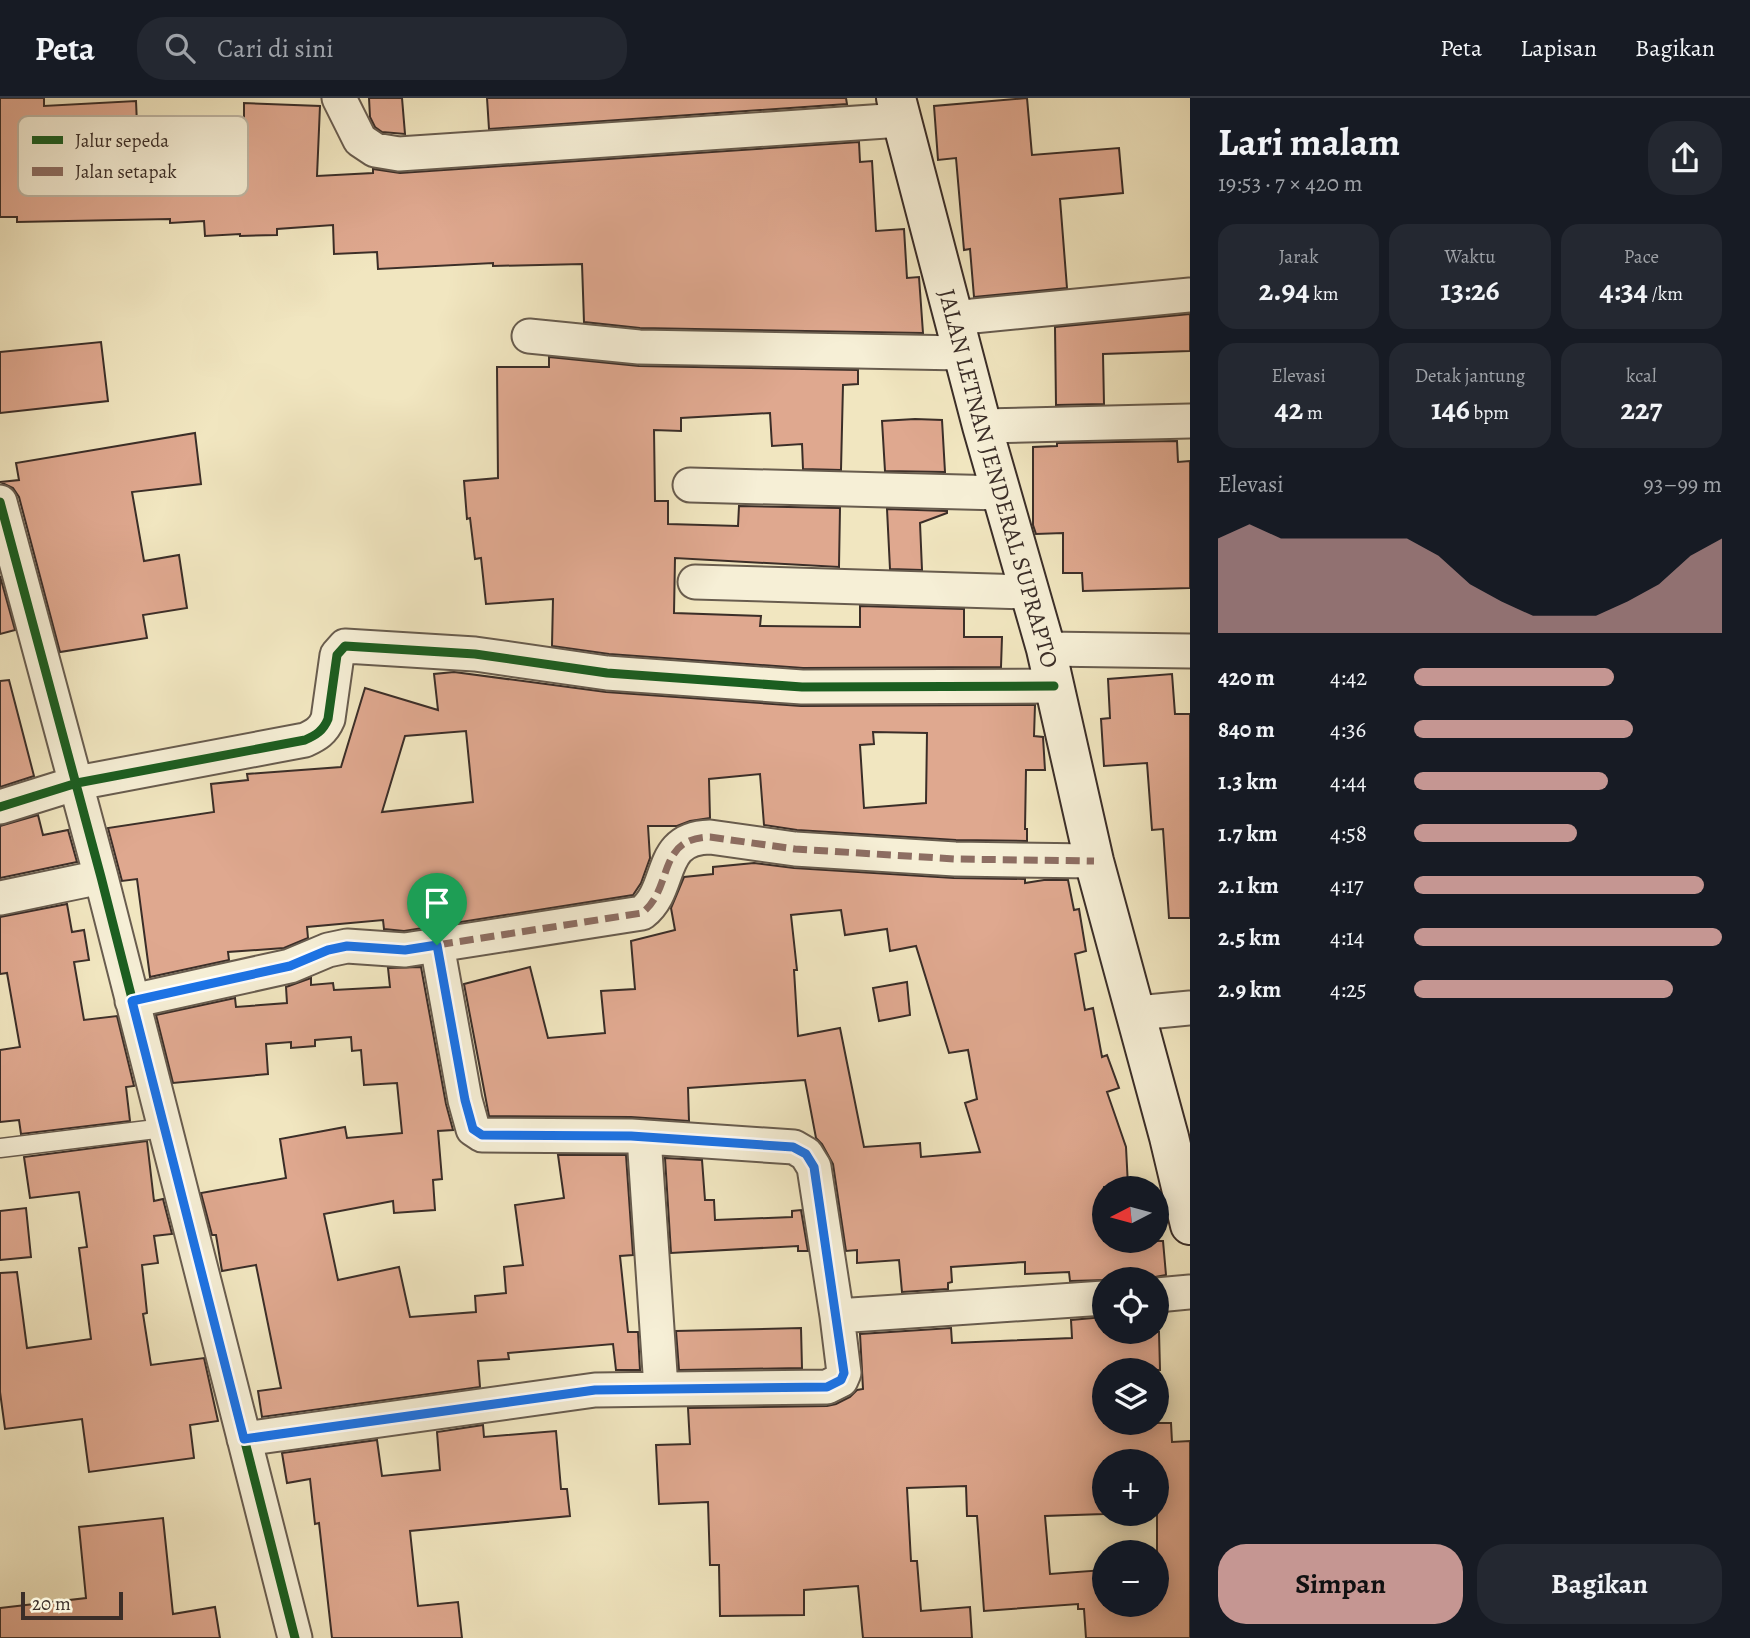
<!DOCTYPE html>
<html lang="id">
<meta charset="utf-8">
<style>
body{margin:0;font-family:Alegreya,serif;background:#242831;color:#f1f3f6;height:100vh;display:flex;flex-direction:column;font-size:26px;white-space:nowrap}
*{box-sizing:border-box;margin:0}
p{font-size:23px;color:#9ea1a6}
.icon{flex:none;width:38px;height:38px;fill:none;stroke:currentColor;stroke-width:2;stroke-linecap:round;stroke-linejoin:round}
.map{position:relative;flex:1;overflow:hidden}
.drawer{display:flex;flex-direction:column;background:#171b24;width:560px}
.drawer>*{flex:none}
.needle{width:46px;rotate:264deg}
.fabs{position:absolute;left:1092px;top:1078px;display:grid;gap:14px}
.fabs a{display:grid;place-items:center;width:77px;height:77px;border-radius:50%;background:#171b24;box-shadow:0 4px 18px #0003;font-size:35px}
.scale{position:absolute;left:21px;bottom:18px;width:102px;box-sizing:border-box;padding-left:7px;border:4px solid #3b2e28;border-top:0;font-size:19px;line-height:24px;white-space:nowrap;color:#3b2e28;-webkit-text-stroke:5px #f6efd6;paint-order:stroke}
.pin{position:absolute;display:grid;place-items:center;width:60px;height:60px;color:#fff;margin:-72px -30px;border-radius:50% 50% 50% 0;rotate:-45deg;box-shadow:0 0 7px #0007}
.pin .icon{rotate:45deg}
.round{display:grid;place-items:center;flex:none;width:74px;height:74px;border-radius:28px;background:#242831}
.overview{display:flex;align-items:center;justify-content:space-between;height:119px;padding:0 28px}
h1{font-size:38px;font-weight:600;line-height:52px}
.metrics{display:grid;grid-template-columns:repeat(3,1fr);gap:10px;height:119px;padding:7px 28px}
.metrics div{display:grid;align-content:center;border-radius:18px;background:#242831;text-align:center}
.metrics b{font-size:30px;font-weight:600}
.metrics small{font-size:19px;font-weight:400}
.metrics p{font-size:19px}
.chart{height:196px;padding:14px 28px}
.chart p{display:flex;justify-content:space-between}
.chart svg{width:100%;height:126px;margin-top:7px;fill:#c59692;opacity:.7}
.primary-button{display:flex;gap:14px;margin-top:auto;padding:14px 28px}
.primary-button a{flex:1;height:80px;border-radius:28px;background:#c59692;color:#111;font-size:28px;font-weight:600;line-height:80px;text-align:center}
.primary-button a+a{background:#242831;color:#f1f3f6}
ul{padding:0 28px;list-style:none;font-size:23px}
li{display:grid;grid-template-columns:112px 84px 1fr;align-items:center;height:52px}
li i{height:18px;border-radius:9px;background:#c59692}
header{display:flex;align-items:center;gap:42px;box-sizing:border-box;height:98px;padding:0 35px;background:#171b24;border-bottom:2px solid #363941}
header strong{font-size:33px}
nav{display:flex;gap:38px;margin-inline-start:auto;font-size:24px}
.search{width:490px;height:63px;background:#242831;display:flex;align-items:center;gap:18px;box-sizing:border-box;padding:0 24px;border-radius:28px;color:#9ea1a6;font-size:26px}
main{display:flex;flex:1;min-height:0}
.map>svg:first-child{display:block}
</style>
<header>
<strong>Peta</strong>
<div class="search"><svg class="icon" aria-label="search" viewBox="0 0 24 24"><circle cx="10" cy="10" r="6"/><path d="M15 15l6 6"/></svg>Cari di sini</div>
<nav><a>Peta</a><a>Lapisan</a><a>Bagikan</a></nav>
</header>
<main>
<div class="map">
<svg width="1190" height="1540" viewBox="0 0 1190 1540">
<rect width="100%" height="100%" fill="#f1e6c0"/>
<filter id="stains"><feTurbulence type="fractalNoise" baseFrequency=".00286" numOctaves="4"/><feColorMatrix values="0 0 0 0 .2 0 0 0 0 .09 0 0 0 0 .02 0 0 0 .5 -.17"/></filter>
<radialGradient id="worn" r=".72"><stop offset=".6" stop-color="#630" stop-opacity="0"/><stop offset="1" stop-color="#630" stop-opacity=".3"/></radialGradient>
<path fill="#dfa88f" stroke="#3b2e28" stroke-width="2" fill-rule="evenodd" d="M 0,0 L 44,0 L 44,8 L 136,3 L 137,26 L 244,20 L 244,5 L 320,8 L 317,78 L 373,75 L 373,71 L 400,75 L 859,44 L 860,64 L 872,63 L 876,133 L 904,131 L 907,180 L 919,179 L 923,235 L 640,230 L 584,224 L 582,166 L 493,168 L 493,165 L 378,171 L 377,154 L 334,156 L 333,127 L 277,131 L 277,137 L 240,138 L 240,136 L 205,138 L 204,123 L 170,125 L 170,121 L 17,124 L 17,119 L 0,119 Z
M 369,0 L 402,0 L 405,36 L 382,34 L 375,29 L 370,19 Z
M 487,0 L 846,0 L 847,6 L 489,31 Z
M 1027,0 L 1032,57 L 1119,50 L 1123,95 L 1060,101 L 1067,190 L 974,199 L 970,151 L 964,152 L 956,60 L 938,62 L 934,8 Z
M 1190,216 L 1190,253 L 1103,256 L 1104,306 L 1056,307 L 1055,229 Z
M 101,244 L 108,303 L 0,315 L 0,254 Z
M 549,259 L 639,268 L 858,272 L 858,286 L 843,287 L 841,372 L 803,371 L 802,346 L 772,348 L 770,315 L 681,320 L 681,333 L 654,332 L 655,403 L 668,403 L 668,426 L 738,428 L 739,408 L 840,410 L 839,469 L 675,460 L 674,515 L 761,518 L 760,528 L 860,529 L 860,508 L 964,511 L 964,539 L 1002,539 L 1001,569 L 803,570 L 609,556 L 552,548 L 553,501 L 486,506 L 481,460 L 475,461 L 470,420 L 467,421 L 464,383 L 498,380 L 497,269 L 549,269 Z
M 915,321 L 942,322 L 945,374 L 885,373 L 882,323 Z
M 195,335 L 201,386 L 132,394 L 144,463 L 179,457 L 187,510 L 143,517 L 147,540 L 60,554 L 19,399 L 13,390 L 0,384 L 19,382 L 16,365 Z
M 1177,343 L 1178,364 L 1190,363 L 1190,490 L 1083,493 L 1082,475 L 1063,475 L 1063,435 L 1036,436 L 1033,427 L 1033,349 L 1057,348 L 1057,345 Z
M 887,411 L 947,413 L 947,415 L 920,425 L 922,472 L 890,471 Z
M 0,478 L 15,532 L 0,536 Z
M 454,574 L 606,594 L 801,608 L 1035,607 L 1034,638 L 1043,639 L 1045,672 L 1026,672 L 1025,731 L 1027,731 L 1027,743 L 956,742 L 797,732 L 764,727 L 760,676 L 709,681 L 710,720 L 690,723 L 677,728 L 648,728 L 650,760 L 641,785 L 633,797 L 404,833 L 384,831 L 383,822 L 307,829 L 308,840 L 284,850 L 228,854 L 229,862 L 150,879 L 137,781 L 122,783 L 108,730 L 214,714 L 211,686 L 248,682 L 247,676 L 341,669 L 365,590 L 438,612 L 434,576 ZM 466,633 L 473,704 L 382,714 L 405,638 ZM 873,634 L 927,635 L 926,705 L 864,710 L 860,647 L 874,646 Z
M 1172,576 L 1175,616 L 1190,616 L 1190,820 L 1169,820 L 1163,731 L 1152,732 L 1147,665 L 1104,668 L 1101,621 L 1110,620 L 1108,581 Z
M 9,582 L 34,678 L 0,689 L 0,583 Z
M 38,717 L 43,737 L 68,732 L 77,764 L 0,780 L 0,728 Z
M 754,765 L 794,770 L 954,780 L 1025,781 L 1025,785 L 1044,782 L 1068,782 L 1074,812 L 1079,811 L 1086,853 L 1075,856 L 1085,912 L 1093,910 L 1102,959 L 1107,957 L 1119,990 L 1107,994 L 1126,1049 L 1128,1088 L 1104,1089 L 1104,1143 L 1163,1143 L 1166,1177 L 1144,1181 L 1070,1183 L 1069,1174 L 1025,1176 L 1025,1164 L 951,1169 L 952,1184 L 948,1185 L 948,1191 L 902,1194 L 899,1162 L 857,1165 L 857,1152 L 846,1153 L 833,1066 L 822,1046 L 816,1040 L 805,982 L 688,990 L 689,1023 L 631,1019 L 489,1018 L 464,886 L 530,869 L 548,940 L 605,935 L 601,893 L 635,891 L 631,843 L 675,832 L 671,810 L 684,779 L 713,776 L 713,769 ZM 841,812 L 845,837 L 887,831 L 890,853 L 916,848 L 949,955 L 968,952 L 977,1001 L 965,1005 L 980,1054 L 921,1059 L 920,1045 L 864,1049 L 840,930 L 798,938 L 794,872 L 797,872 L 791,817 Z
M 67,806 L 72,834 L 84,832 L 89,862 L 74,864 L 84,922 L 117,918 L 134,988 L 126,989 L 130,1023 L 21,1036 L 19,1022 L 0,1024 L 0,952 L 20,949 L 7,875 L 0,876 L 0,819 Z
M 421,869 L 446,1006 L 453,1032 L 438,1033 L 442,1081 L 433,1082 L 435,1112 L 394,1115 L 393,1103 L 324,1116 L 338,1182 L 399,1169 L 410,1219 L 476,1214 L 475,1198 L 506,1195 L 504,1169 L 523,1167 L 515,1107 L 564,1100 L 558,1057 L 626,1057 L 633,1157 L 620,1158 L 628,1234 L 638,1234 L 640,1272 L 616,1272 L 613,1246 L 508,1255 L 509,1261 L 478,1263 L 480,1289 L 262,1319 L 258,1293 L 281,1290 L 256,1167 L 222,1173 L 216,1137 L 212,1137 L 201,1095 L 286,1080 L 280,1041 L 345,1029 L 347,1040 L 402,1035 L 397,985 L 364,987 L 361,952 L 352,953 L 351,939 L 315,942 L 315,948 L 291,950 L 291,944 L 266,946 L 268,976 L 173,985 L 156,917 L 235,900 L 236,909 L 287,905 L 286,889 L 311,880 L 311,887 L 333,885 L 334,892 L 390,889 L 388,870 Z
M 907,884 L 910,917 L 879,923 L 873,890 Z
M 147,1043 L 154,1103 L 163,1101 L 172,1136 L 154,1138 L 158,1165 L 142,1167 L 147,1215 L 143,1216 L 151,1267 L 204,1260 L 218,1323 L 190,1327 L 194,1360 L 89,1374 L 82,1321 L 5,1331 L 0,1294 L 0,1175 L 17,1174 L 27,1250 L 91,1241 L 79,1150 L 87,1149 L 79,1094 L 30,1100 L 24,1059 Z
M 665,1060 L 702,1062 L 705,1102 L 714,1102 L 715,1122 L 792,1119 L 792,1113 L 801,1112 L 808,1153 L 798,1153 L 798,1148 L 671,1155 Z
M 26,1110 L 31,1159 L 0,1162 L 0,1113 Z
M 1104,1219 L 1104,1234 L 1159,1234 L 1160,1272 L 1104,1272 L 1104,1325 L 1171,1325 L 1172,1344 L 1190,1343 L 1190,1540 L 1086,1540 L 1084,1511 L 1078,1511 L 1078,1506 L 984,1513 L 977,1418 L 967,1418 L 966,1388 L 907,1390 L 911,1463 L 917,1463 L 921,1513 L 970,1509 L 972,1540 L 863,1540 L 858,1488 L 804,1492 L 804,1517 L 720,1518 L 719,1467 L 710,1467 L 708,1404 L 659,1406 L 656,1347 L 690,1346 L 688,1310 L 827,1308 L 836,1306 L 850,1299 L 857,1292 L 863,1291 L 860,1236 L 951,1230 L 952,1245 L 1072,1240 L 1071,1222 ZM 1104,1363 L 1157,1363 L 1157,1507 L 1104,1507 L 1104,1472 L 1050,1476 L 1045,1418 L 1104,1416 Z
M 801,1230 L 802,1270 L 679,1272 L 676,1233 Z
M 483,1327 L 484,1339 L 556,1333 L 561,1391 L 567,1391 L 570,1418 L 410,1433 L 418,1508 L 458,1504 L 462,1540 L 332,1540 L 319,1425 L 315,1426 L 310,1381 L 287,1385 L 282,1355 L 377,1342 L 382,1378 L 440,1372 L 437,1334 Z
M 163,1420 L 173,1516 L 215,1509 L 220,1540 L 0,1540 L 0,1510 L 86,1500 L 79,1429 Z"/>
<g fill="none" stroke-linecap="round" stroke-linejoin="round">
<g stroke="#685c4e" stroke-width="21">
<path id="service" d="M 0,1050 L 164,1030"/>
</g>
<g stroke="#685c4e" stroke-width="37">
<path id="minor" d="M 339,0 L 360,42 L 375,52 L 399,56 L 901,22
M 953,220 L 1190,197
M 529,238 L 639,249 L 962,255
M 982,328 L 1190,323
M 690,387 L 1001,395
M 0,404 L 101,779 L 295,1540
M 695,484 L 1030,494
M 1046,551 L 1190,553
M 0,709 L 77,685 L 305,642 C 316,637 323,633 328,621 L 337,557 L 345,548 L 475,556 L 607,575 L 802,589 L 1054,588
M 0,800 L 101,779
M 437,847 L 465,1002 L 473,1031 L 482,1037 L 631,1038 L 794,1049 L 806,1056 L 814,1069 L 837,1218
M 132,903 L 290,868 L 328,852 L 347,848 L 405,852 L 642,815 C 674,790 656,740 710,739 L 795,751 L 955,761 L 1094,763
M 1137,915 L 1190,910
M 644,1039 L 661,1290
M 1157,1197 L 1190,1194
M 244,1341 L 595,1292 L 827,1289 L 841,1282 L 844,1275 L 837,1218 L 1104,1200"/>
</g>
<g stroke="#3b2e28" stroke-width="42">
<g id="secondary">
<path id="s1" d="M 896,0 L 982,328 L 1046,551 L 1094,763 L 1169,1039 L 1190,1127"/>
</g>
</g>
<use href="#service" stroke="#f6efd6" stroke-width="18"/>
<use href="#minor" stroke="#f6efd6" stroke-width="33"/>
<use href="#secondary" stroke="#f6efd6" stroke-width="38"/>
<path stroke="#8d6e63" stroke-width="7" stroke-dasharray="14 7" stroke-linecap="butt" d="M 132,903 L 290,868 L 328,852 L 347,848 L 405,852 L 642,815 C 674,790 656,740 710,739 L 795,751 L 955,761 L 1094,763"/>
<g stroke="#f6efd6" stroke-width="13">
<path id="cycleway" d="M 0,404 L 101,779 L 295,1540
M 0,709 L 77,685 L 305,642 C 316,637 323,633 328,621 L 337,557 L 345,548 L 475,556 L 607,575 L 802,589 L 1054,588"/>
</g>
<use href="#cycleway" stroke="#1b5e20" stroke-width="9"/>
</g>
<g fill="none" stroke-linecap="round" stroke-linejoin="round">
<g stroke="#fff" stroke-width="14">
<path id="route" d="M 437,847 L 465,1002 L 473,1031 L 482,1037 L 631,1038 L 793,1049 L 806,1056 L 814,1069 L 844,1275 L 841,1282 L 827,1289 L 595,1292 L 244,1341 L 132,903 L 290,868 L 328,852 L 347,848 L 405,852 Z"/>
</g>
<use href="#route" stroke="#1a73e8" stroke-width="9"/>
</g>
<g text-anchor="middle" stroke-width="7" stroke-linejoin="round" paint-order="stroke">
<g font-size="24" fill="#3b2e28" stroke="#f6efd6">
<text dy="8" stroke="none"><textPath href="#s1" startOffset="394">JALAN LETNAN JENDERAL SUPRAPTO</textPath></text>
</g>
</g>
<rect x="18" y="18" width="230" height="80" rx="10" fill="#f6efd6" stroke="#beb5a2" stroke-width="2"/>
<rect x="32" y="38" width="31" height="8" fill="#1b5e20"/>
<rect x="32" y="69" width="31" height="9" fill="#8d6e63"/>
<g font-size="19" fill="#3b2e28">
<text x="75" y="49">Jalur sepeda</text>
<text x="75" y="80">Jalan setapak</text>
</g>
<rect width="100%" height="100%" filter="url(#stains)"/>
<rect width="100%" height="100%" fill="url(#worn)"/>
</svg>
<div class="fabs">
<a><svg class="needle" viewBox="-14 -14 28 28"><path d="M0-13l5 13h-10z" fill="#e53935"/><path d="M0 13l5-13h-10z" fill="#9ea1a6"/></svg></a>
<a><svg class="icon" aria-label="locate" viewBox="0 0 24 24"><circle cx="12" cy="12" r="6"/><path d="M12 2v4M12 18v4M2 12h4M18 12h4"/></svg></a>
<a><svg class="icon" aria-label="layers" viewBox="0 0 24 24"><path d="M12 4l9 5-9 5-9-5zM3 14l9 5 9-5"/></svg></a>
<a>+</a>
<a>−</a>
</div>
<div class="scale">20 m</div>
<div class="pin" style="left:437px;top:847px;background:#1e9e55"><svg class="icon" aria-label="arrive" viewBox="0 0 24 24"><path d="M6 21V4h12l-3 4 3 4H6"/></svg></div>
</div>
<section class="drawer">
<div class="overview"><div><h1>Lari malam</h1><p>19:53 · 7 × 420 m</p></div><a class="round"><svg class="icon" aria-label="share" viewBox="0 0 24 24"><path d="M12 15V3M7 8l5-5 5 5M5 13v7h14v-7"/></svg></a></div>
<div class="metrics">
<div><p>Jarak</p><b>2.94<small> km</small></b></div>
<div><p>Waktu</p><b>13:26</b></div>
<div><p>Pace</p><b>4:34<small> /km</small></b></div>
</div>
<div class="metrics">
<div><p>Elevasi</p><b>42<small> m</small></b></div>
<div><p>Detak jantung</p><b>146<small> bpm</small></b></div>
<div><p>kcal</p><b>227</b></div>
</div>
<div class="chart"><p><span>Elevasi</span>93–99 m</p>
<svg viewBox="0 0 160 44" preserveAspectRatio="none"><path d="M0 44V11L10 6L20 11L30 11L40 11L50 11L60 11L70 17L80 27L90 33L100 38L110 38L120 38L130 33L140 27L150 17L160 11V44z"/></svg>
</div>
<ul>
<li><b>420 m</b>4:42<i style="width:65%"></i></li>
<li><b>840 m</b>4:36<i style="width:71%"></i></li>
<li><b>1.3 km</b>4:44<i style="width:63%"></i></li>
<li><b>1.7 km</b>4:58<i style="width:53%"></i></li>
<li><b>2.1 km</b>4:17<i style="width:94%"></i></li>
<li><b>2.5 km</b>4:14<i style="width:100%"></i></li>
<li><b>2.9 km</b>4:25<i style="width:84%"></i></li>
</ul>
<div class="primary-button"><a>Simpan</a><a>Bagikan</a></div>
</section>
</main>
